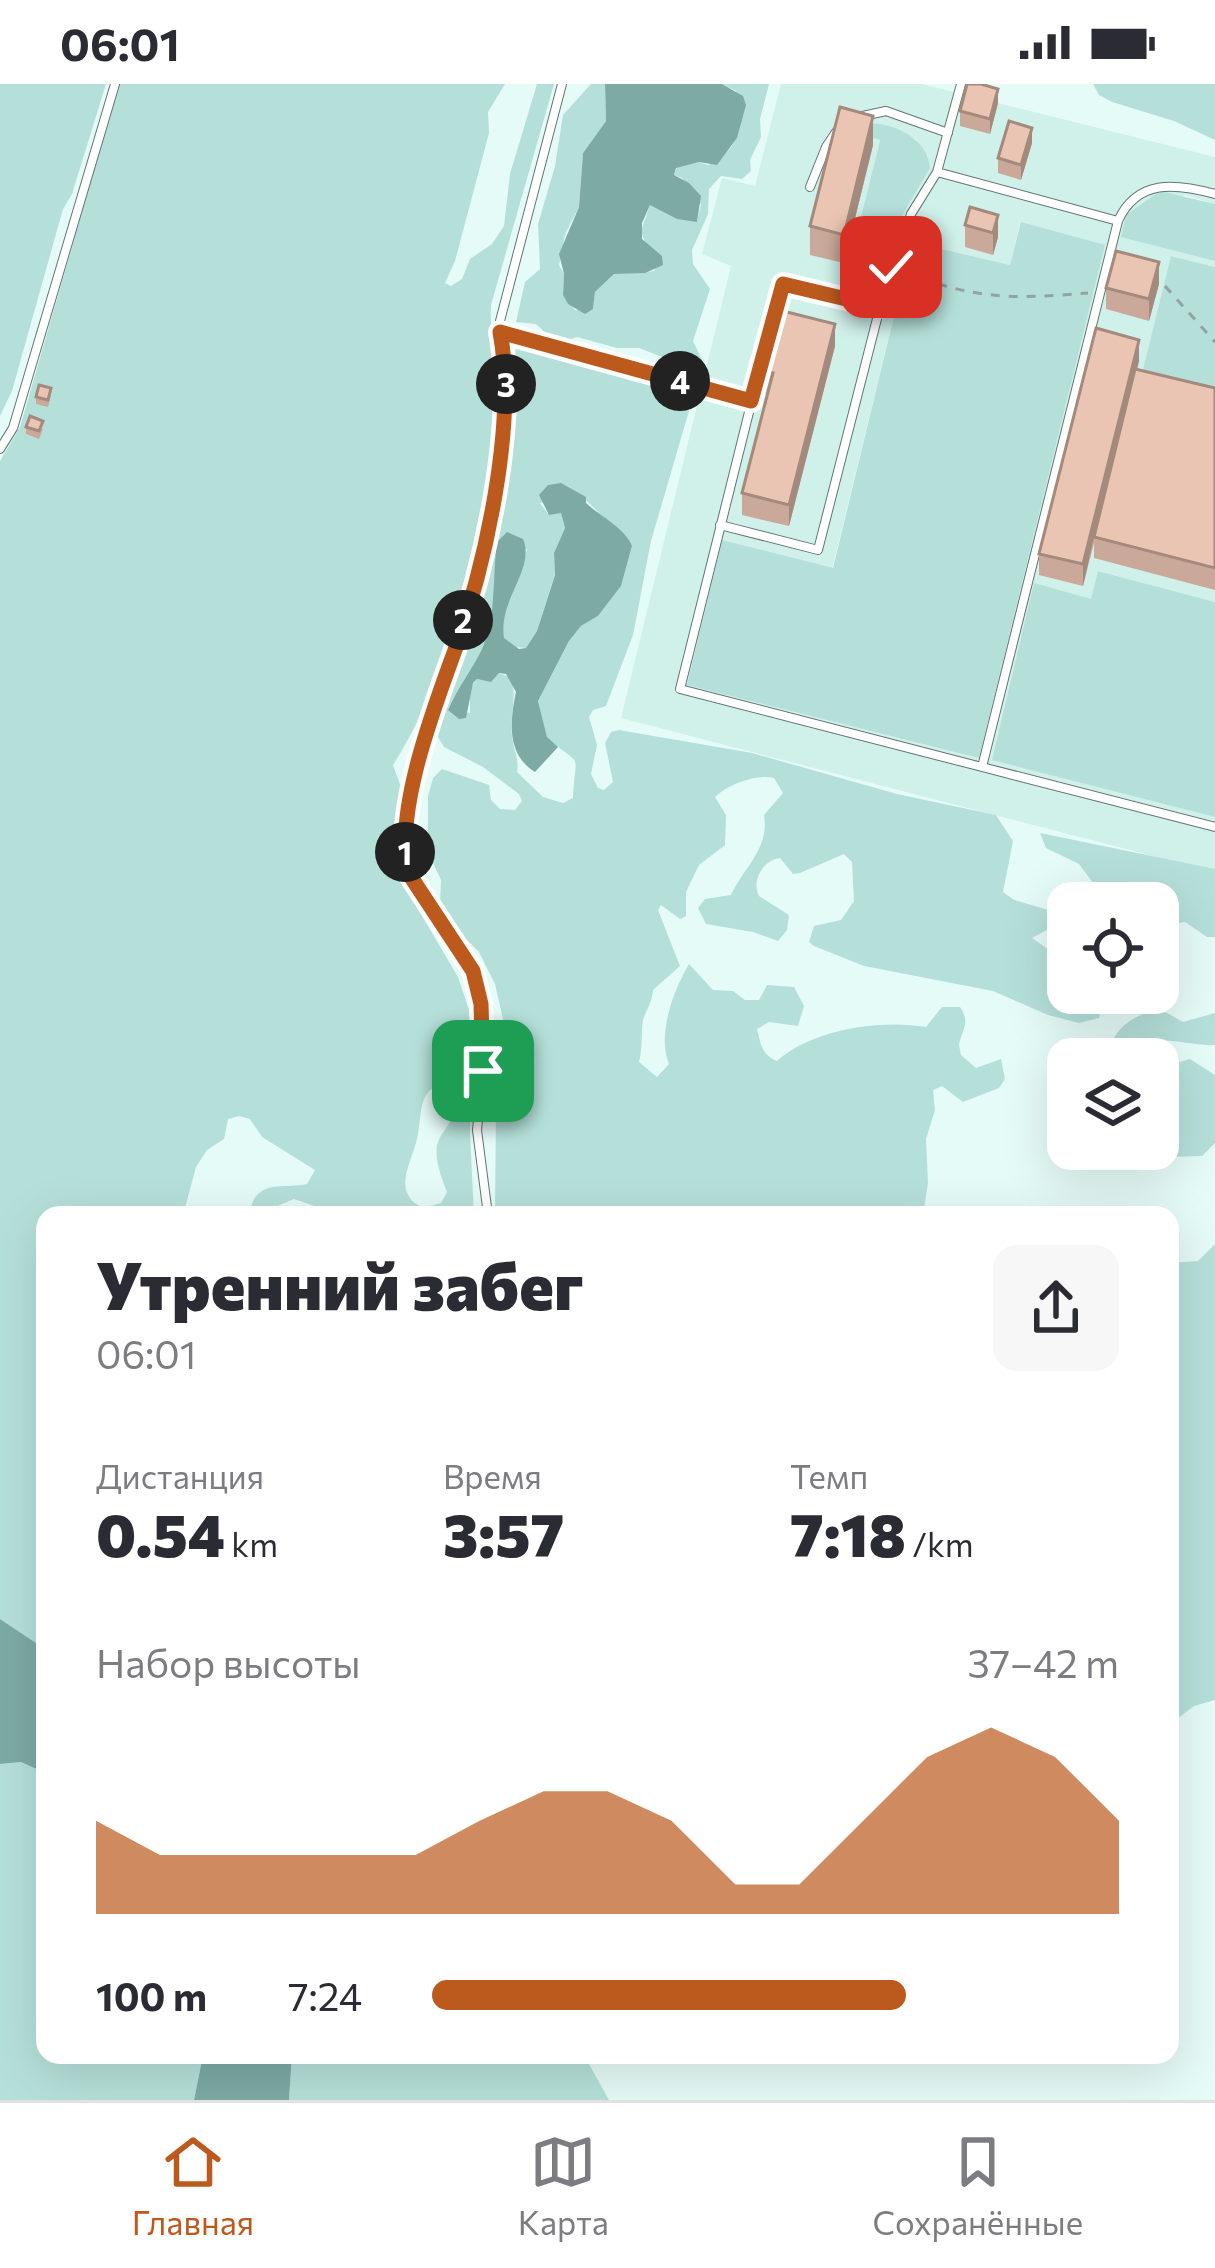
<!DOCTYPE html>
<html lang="ru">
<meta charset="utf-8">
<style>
body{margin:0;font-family:Commissioner,sans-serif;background:#f7f7f7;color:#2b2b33;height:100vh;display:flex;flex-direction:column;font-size:45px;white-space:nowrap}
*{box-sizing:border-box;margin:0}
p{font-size:39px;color:#7c7c81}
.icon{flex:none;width:66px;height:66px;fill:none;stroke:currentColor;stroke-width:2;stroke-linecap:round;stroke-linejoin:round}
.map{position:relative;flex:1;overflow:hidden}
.sheet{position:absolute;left:36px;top:1122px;width:1143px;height:858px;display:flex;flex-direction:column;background:#fff;border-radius:24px;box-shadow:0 12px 48px #0002}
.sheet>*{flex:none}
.tools{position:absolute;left:1047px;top:798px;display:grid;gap:24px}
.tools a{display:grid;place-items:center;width:132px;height:132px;border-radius:24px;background:#fff;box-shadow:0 12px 48px #0002;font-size:60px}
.pin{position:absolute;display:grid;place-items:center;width:102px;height:102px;color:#fff;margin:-51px;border-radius:24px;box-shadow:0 6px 18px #0006}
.km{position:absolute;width:60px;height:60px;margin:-30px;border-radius:50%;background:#222;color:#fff;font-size:33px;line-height:60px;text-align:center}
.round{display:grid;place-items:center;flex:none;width:126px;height:126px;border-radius:24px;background:#f7f7f7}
.head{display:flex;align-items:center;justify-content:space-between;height:204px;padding:0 60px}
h1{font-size:66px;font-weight:800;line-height:90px}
.figures{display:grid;grid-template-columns:repeat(3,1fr);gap:18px;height:204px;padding:12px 60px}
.figures div{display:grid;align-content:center}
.figures b{font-size:60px;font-weight:800}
.figures small{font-size:33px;font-weight:400}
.figures p{font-size:33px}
.chart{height:336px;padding:24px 60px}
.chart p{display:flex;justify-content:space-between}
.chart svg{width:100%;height:216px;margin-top:12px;fill:#bc5a1e;opacity:.7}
ul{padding:0 60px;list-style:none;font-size:39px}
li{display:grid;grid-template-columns:192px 144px 1fr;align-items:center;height:90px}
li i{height:30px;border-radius:15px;background:#bc5a1e}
.status{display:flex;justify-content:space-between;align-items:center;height:84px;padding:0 60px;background:#fff;direction:ltr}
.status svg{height:33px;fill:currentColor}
.tab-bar{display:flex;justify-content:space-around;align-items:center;height:168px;border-top:3px solid #e1e1e2;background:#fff;font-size:33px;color:#7c7c81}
.tab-bar a{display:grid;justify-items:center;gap:6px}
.tab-bar .on{color:#bc5a1e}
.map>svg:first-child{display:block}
</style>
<div class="status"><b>06:01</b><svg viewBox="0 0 49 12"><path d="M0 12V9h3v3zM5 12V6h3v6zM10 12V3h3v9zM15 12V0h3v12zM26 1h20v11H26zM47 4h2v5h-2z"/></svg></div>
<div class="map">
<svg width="1215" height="2016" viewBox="0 0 1215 2016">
<rect width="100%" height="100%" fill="#e5fbf7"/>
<path fill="#d0f0ea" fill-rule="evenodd" d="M 781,0 L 922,0 L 1215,73 L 1215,120 L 1185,111 L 1121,152 L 1215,177 L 1215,183 L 1172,172 L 1215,321 L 1215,518 L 1099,487 L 1091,515 L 992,675 L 1215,733 L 1215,788 L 621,634 L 731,182 L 702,170 L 722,94 L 755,102 ZM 851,47 L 917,55 L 848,185 L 880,55 ZM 1020,139 L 979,673 L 723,456 L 832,485 L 912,158 L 1010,181 Z"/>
<path fill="#b5e0d9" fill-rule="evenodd" d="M 0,0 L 106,0 L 72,110 L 63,125 L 12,307 L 0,332 Z
M 119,0 L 505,0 L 488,28 L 489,49 L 455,177 L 445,199 L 451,202 L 462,195 L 470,175 L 492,160 L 504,142 L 510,90 L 537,0 L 554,0 L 491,221 C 489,246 497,268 497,294 C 497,352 485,410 472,466 C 454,543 436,614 393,681 L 403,709 L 392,751 L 392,781 L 458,893 L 468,923 L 472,944 L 470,1049 L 474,1131 L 340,1131 L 294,1115 L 268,1126 L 250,1127 C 256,1095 283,1105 307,1100 L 315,1086 L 262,1053 L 250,1035 L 239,1032 L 228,1035 L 224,1055 L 207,1066 L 196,1083 L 183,1131 L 45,1131 L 45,1565 L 0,1535 L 0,377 L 20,343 ZM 445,997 L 458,1010 C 453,1060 420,1041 447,1108 L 441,1119 L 423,1124 C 391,1109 411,1080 417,1055 C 423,1029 416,1008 445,997 Z
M 591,0 L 605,0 L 606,37 L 583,69 L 579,123 L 565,150 L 559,181 L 564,190 L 563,211 L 575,226 L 593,225 L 595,208 L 614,190 L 655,187 L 641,147 L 650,121 L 697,137 L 701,121 L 682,94 L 674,91 L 677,83 L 699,78 L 708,81 C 739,68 747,37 736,7 L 722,0 L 769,0 L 760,35 L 761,53 L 750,76 L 751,87 L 742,95 L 721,92 L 709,105 L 708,130 L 692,166 L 693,180 L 710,205 L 693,257 L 703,278 L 693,285 L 639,264 L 617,264 L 577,253 L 565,257 L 552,255 L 536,240 L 516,238 L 525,198 L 540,185 L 538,140 L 555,82 L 563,31 Z
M 1093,0 L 1215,0 L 1215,56 L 1174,37 L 1112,18 L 1099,11 Z
M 865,39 C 893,38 928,54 930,84 L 862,200 L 852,202 L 848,185 L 880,56 L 849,46 Z
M 1160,107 L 1215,120 L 1215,177 L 1121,153 L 1126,131 Z
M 1021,138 L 1105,161 L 979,674 L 687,601 L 722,456 L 833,484 L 912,158 L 1010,181 Z
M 1171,172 L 1215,183 L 1215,321 L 1139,302 Z
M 516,257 L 678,302 L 684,306 L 689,327 L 651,457 L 633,551 L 606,622 L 593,626 L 589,633 L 597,661 L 591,690 L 598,704 L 604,706 L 613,698 L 605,659 L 611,648 L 619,646 L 752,669 L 897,710 L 996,731 L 1013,757 L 1003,808 L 1014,816 L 1055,828 L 1056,841 L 1032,854 L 1065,877 L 1068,909 L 1083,909 L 1079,911 L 1082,917 L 1102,921 L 1099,934 L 1079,939 L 1048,931 L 993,907 L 864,882 L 814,862 L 809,858 L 814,842 L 841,836 L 854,817 L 852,778 L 844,770 L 800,789 L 793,790 L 780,774 C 763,776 751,797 759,812 L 789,831 L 787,846 L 778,857 L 753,848 L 706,840 L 698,824 L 705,815 L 731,811 C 744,783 770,764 764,731 L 783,709 L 774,694 C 756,690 729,700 715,713 L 726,731 L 725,761 L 699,781 L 686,808 L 686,832 L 680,835 L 661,821 L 658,826 L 680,882 L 653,906 C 652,919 647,924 643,936 C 641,945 643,963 639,978 L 657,993 L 669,980 C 657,951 673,907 689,880 L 713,906 L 733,907 L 745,916 L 759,916 L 767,901 L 794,903 L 804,922 L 798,942 L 769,938 L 757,945 C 761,960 761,970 777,977 C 811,946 879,935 926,943 L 942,923 L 960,923 C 971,939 962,945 959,961 L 961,971 L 976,984 L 1001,975 L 1005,995 L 999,1004 L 963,1018 L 942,1002 L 933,1006 L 935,1026 L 926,1055 L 928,1099 L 923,1131 L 495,1131 L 496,1029 L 499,1018 L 511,1013 L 525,994 L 502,984 L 494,974 L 506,948 L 495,900 L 479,868 L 448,837 L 440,820 L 441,796 L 428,768 L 428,712 L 433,694 L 442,685 L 489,701 L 491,716 L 500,725 L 515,726 L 522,717 L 519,710 L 483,683 L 444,663 L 435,648 C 444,615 457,584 467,551 C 495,456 514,356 516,257 ZM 579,409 L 632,462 L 621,502 L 598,532 L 581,542 L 569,557 L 538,617 L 547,654 C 585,686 575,664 573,714 L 563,719 L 543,713 L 517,688 C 519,674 515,671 513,658 C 508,636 518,615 511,594 L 499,589 L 491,597 L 477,595 L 470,604 L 470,629 L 448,625 C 457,604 472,586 482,565 C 497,532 493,494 497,458 L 527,465 C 520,497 500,521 503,554 L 513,563 L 526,564 L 537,547 L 555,490 L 554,469 L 565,444 L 561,429 L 548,430 L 540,419 Z
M 1098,487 L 1215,518 L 1215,733 L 992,676 L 1034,499 L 1091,515 Z
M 1040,749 L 1215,785 L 1215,853 L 1207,853 L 1185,838 L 1158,843 L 1158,819 L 1108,819 L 1079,780 L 1046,764 Z
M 1158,924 L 1183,938 L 1215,929 L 1215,961 C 1184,963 1156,945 1131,970 L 1133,975 L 1107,975 C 1112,944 1130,934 1158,924 Z
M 1190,975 L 1215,991 L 1215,1059 L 1202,1072 L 1171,1073 L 1144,1082 L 1125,1065 L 1158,1065 L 1158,984 Z
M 1215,1160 L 1215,1616 L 1194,1622 L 1170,1640 L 1170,1179 L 1198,1177 Z
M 21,1678 L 45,1689 L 45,1971 L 203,1971 L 194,2016 L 0,2016 L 0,1680 Z
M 292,1971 L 584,1971 L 609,2016 L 289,2016 Z"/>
<path fill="#7daba4" d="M 605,0 L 722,0 L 743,12 L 746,21 L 737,54 L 717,81 L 699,78 L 676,84 L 674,91 L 689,99 L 701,112 L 697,138 L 677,135 L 650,121 L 642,139 L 642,155 L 662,172 L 663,181 L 645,189 L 614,190 L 595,208 L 593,225 L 585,230 L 568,220 L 563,211 L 564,190 L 559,170 L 579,123 L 583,69 L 606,37 Z
M 561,399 L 586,413 L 586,419 C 601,433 625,444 632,462 L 621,502 L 598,532 L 581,542 L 569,557 L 538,617 L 547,653 L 558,663 L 535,688 C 506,670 510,637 516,608 L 506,590 L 499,589 L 491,598 L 477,595 L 473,599 L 466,634 L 459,635 L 448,626 C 457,604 472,586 482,565 C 497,531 492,494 497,458 L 507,448 L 523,455 C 536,485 498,515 504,554 L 519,565 L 526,564 L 537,547 L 555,491 L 554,469 L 565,444 L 561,429 L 549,431 L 539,411 L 548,401 Z
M 0,1535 L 45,1565 L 45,1689 L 21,1678 L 0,1680 Z
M 203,1971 L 292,1971 L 289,2016 L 194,2016 Z"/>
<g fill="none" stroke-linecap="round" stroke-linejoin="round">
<g stroke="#627673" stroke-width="10">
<path id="service" d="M 858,33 L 886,27 L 948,49
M 937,88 L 1118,137 C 1137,95 1175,99 1215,110
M 810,103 L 826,63 L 836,48
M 1118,137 L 982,683 L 1215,743
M 774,231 L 783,200 L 880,223 L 911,130 L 937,88 L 961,0
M 500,247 L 751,317
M 761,280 L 680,605 L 982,683
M 0,365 L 13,344 L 115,0
M 720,441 L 818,466 L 880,223
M 488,1131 L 477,1046 L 483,987 L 481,920 L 473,887 L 409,790 L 404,772 L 415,693 L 428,633 L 456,562 L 494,404 L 507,287 L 500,237 L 562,0"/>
</g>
<path stroke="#92a3a0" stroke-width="3" stroke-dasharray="9 9" stroke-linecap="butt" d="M 904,188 C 976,216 1013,215 1088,209
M 1165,202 L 1215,258"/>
<use href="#service" stroke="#fff" stroke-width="8"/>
</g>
<path fill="#caa99a" d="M 998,19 L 990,50 L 960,42 L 960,27 Z
M 1032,59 L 1021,96 L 998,89 L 998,74 Z
M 873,61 L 844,179 L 810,171 L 810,142 Z
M 970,123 L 998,153 L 993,171 L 965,163 L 965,141 Z
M 1159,200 L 1149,237 L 1106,225 L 1106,204 Z
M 835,262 L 789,442 L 742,431 L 742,409 L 768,310 L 759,308 L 759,286 Z
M 1139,277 L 1137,286 L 1215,304 L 1215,506 L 1094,474 L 1094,459 L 1083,502 L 1039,491 L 1039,470 Z
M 51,311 L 48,323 L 36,320 L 36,313 Z
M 26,343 L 43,345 L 39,355 L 26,350 Z"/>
<path fill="#a48a7d" d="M 998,5 L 998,19 L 990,50 L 990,35 Z
M 873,32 L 873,61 L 844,179 L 844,151 Z
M 1032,44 L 1032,59 L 1021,96 L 1021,81 Z
M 998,131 L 998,153 L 993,171 L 993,149 Z
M 1159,178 L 1159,200 L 1149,237 L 1149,215 Z
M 835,240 L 835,262 L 789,442 L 789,421 Z
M 1139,256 L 1139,277 L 1095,453 L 1094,453 L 1083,502 L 1083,480 Z"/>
<path fill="#ebc5b3" stroke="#a48a7d" stroke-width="3" d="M 967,0 L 981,0 L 998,5 L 990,35 L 960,27 Z
M 840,23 L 873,32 L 844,151 L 810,142 Z
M 1009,37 L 1032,44 L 1021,81 L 998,74 Z
M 970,123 L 998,131 L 993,149 L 965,141 Z
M 1116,167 L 1159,178 L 1149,215 L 1106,204 Z
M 775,225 L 835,240 L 789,421 L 742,409 L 773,289 L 759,286 Z
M 1096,244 L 1139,256 L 1083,480 L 1039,470 Z
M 1135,285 L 1215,304 L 1215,484 L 1094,453 Z
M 39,301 L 51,304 L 48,316 L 36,313 Z
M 30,332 L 43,337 L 39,347 L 26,343 Z"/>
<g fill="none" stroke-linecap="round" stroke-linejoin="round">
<g stroke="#fff" stroke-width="24">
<path id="route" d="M 483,987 L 481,920 L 473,887 L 409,790 C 393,730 434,624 455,566 C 486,478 517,339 500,248 L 751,317 L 783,200 L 880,223 L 891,183"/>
</g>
<use href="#route" stroke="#bc5a1e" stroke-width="15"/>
</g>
</svg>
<div class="tools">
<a><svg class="icon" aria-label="locate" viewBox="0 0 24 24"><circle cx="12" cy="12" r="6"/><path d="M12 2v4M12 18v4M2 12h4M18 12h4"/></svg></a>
<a><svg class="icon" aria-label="layers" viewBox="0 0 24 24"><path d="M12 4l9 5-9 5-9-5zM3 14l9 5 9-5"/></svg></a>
</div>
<div class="pin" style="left:483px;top:987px;background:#1e9e55"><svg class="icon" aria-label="arrive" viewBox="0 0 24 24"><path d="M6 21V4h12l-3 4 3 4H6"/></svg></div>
<div class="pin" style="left:891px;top:183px;background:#d93025"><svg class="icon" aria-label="check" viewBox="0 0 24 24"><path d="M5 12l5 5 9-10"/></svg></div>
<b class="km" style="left:405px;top:768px">1</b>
<b class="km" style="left:463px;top:536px">2</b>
<b class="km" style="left:506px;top:300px">3</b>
<b class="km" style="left:680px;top:297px">4</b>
<section class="sheet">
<div class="head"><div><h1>Утренний забег</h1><p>06:01</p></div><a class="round"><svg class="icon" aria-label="share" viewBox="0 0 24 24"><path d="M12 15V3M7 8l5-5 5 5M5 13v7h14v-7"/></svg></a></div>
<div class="figures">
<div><p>Дистанция</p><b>0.54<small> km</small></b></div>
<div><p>Время</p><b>3:57</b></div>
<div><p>Темп</p><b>7:18<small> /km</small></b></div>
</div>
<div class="chart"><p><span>Набор высоты</span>37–42 m</p>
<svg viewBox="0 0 160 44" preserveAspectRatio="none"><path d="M0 44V25L10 32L20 32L30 32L40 32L50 32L60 25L70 19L80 19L90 25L100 38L110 38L120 25L130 12L140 6L150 12L160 25V44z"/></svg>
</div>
<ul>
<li><b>100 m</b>7:24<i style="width:69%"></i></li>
</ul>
</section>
</div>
<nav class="tab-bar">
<a class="on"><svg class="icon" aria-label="home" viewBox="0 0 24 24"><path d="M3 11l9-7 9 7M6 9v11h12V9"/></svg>Главная</a>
<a><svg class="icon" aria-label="map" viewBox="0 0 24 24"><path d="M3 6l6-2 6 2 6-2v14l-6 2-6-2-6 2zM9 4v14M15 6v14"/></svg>Карта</a>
<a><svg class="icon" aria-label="saved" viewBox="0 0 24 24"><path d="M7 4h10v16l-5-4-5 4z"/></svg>Сохранённые</a>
</nav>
